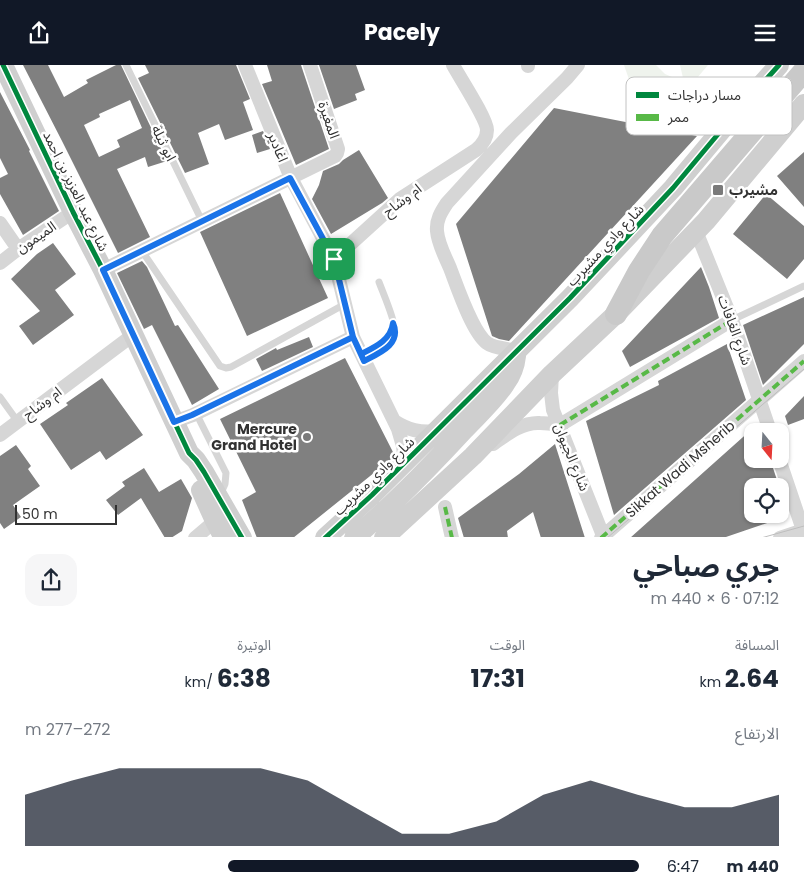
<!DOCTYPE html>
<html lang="ar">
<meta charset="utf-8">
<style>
body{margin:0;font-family:Poppins,"Noto Sans Arabic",sans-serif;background:#f6f6f7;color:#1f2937;direction:rtl;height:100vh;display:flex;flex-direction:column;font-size:19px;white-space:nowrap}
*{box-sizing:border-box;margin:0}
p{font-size:16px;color:#747a83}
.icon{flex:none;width:28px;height:28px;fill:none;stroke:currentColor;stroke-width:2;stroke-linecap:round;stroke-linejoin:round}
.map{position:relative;height:472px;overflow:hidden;direction:ltr}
.panel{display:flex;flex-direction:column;background:#fff;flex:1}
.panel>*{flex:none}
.needle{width:32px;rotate:162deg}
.tools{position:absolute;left:744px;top:358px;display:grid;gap:10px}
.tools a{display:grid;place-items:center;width:45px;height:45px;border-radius:10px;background:#fff;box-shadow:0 1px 4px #0004;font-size:25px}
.scale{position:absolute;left:15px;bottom:12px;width:102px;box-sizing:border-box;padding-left:5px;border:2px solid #323232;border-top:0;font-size:14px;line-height:18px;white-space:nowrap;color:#323232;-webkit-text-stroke:4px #fff;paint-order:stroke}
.pin{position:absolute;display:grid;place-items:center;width:42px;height:42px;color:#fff;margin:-21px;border-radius:10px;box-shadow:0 2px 8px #0006}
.round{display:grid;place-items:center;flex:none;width:52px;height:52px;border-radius:15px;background:#f6f6f7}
.overview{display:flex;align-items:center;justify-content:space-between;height:85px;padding:0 25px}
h1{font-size:28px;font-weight:700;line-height:38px}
.stats{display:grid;grid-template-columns:repeat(3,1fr);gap:8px;height:85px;padding:5px 25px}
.stats div{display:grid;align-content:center}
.stats b{font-size:25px;font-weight:700}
.stats small{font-size:14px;font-weight:400}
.stats p{font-size:14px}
.chart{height:140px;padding:10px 25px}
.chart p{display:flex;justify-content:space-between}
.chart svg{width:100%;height:90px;margin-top:5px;fill:#111827;opacity:.7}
ul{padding:0 25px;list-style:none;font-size:16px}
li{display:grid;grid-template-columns:80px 60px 1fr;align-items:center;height:38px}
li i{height:12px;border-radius:6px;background:#111827}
header{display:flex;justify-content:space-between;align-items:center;height:65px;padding:0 25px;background:#111827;color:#fff;font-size:22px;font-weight:700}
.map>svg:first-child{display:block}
</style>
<header><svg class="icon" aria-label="menu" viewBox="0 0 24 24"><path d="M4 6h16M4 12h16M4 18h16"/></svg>Pacely<svg class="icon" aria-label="share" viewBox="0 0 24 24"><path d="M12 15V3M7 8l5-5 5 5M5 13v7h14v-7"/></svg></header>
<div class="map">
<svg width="804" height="473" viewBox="0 0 804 473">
<rect width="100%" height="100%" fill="#fff"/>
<path fill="#eff3ed" d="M 624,0 L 656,0 L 665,9 L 672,12 L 676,36 L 633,26 Z
M 680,0 L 708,0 L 686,26 Z"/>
<path fill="#808080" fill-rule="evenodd" d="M 23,0 L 48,0 L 64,32 L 88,18 L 86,15 L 116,0 L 121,0 L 167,96 L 148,102 L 145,92 L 117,104 L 150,172 L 118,188 L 62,76 ZM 130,35 L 142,63 L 117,75 L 120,82 L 99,92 L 84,60 L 100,52 L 99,49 Z
M 145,0 L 236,0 L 250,34 L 243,37 L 253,65 L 225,75 L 219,59 L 198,68 L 209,99 L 185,108 L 138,13 L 149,8 Z
M 267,0 L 301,0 L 329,84 L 296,100 L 262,19 L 272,16 Z
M 319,0 L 356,0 L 365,25 L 355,29 L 357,35 L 334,44 Z
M 0,27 L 30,85 L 29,86 L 59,146 L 23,170 L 0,129 L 0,113 L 8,109 L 0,93 Z
M 554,43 L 697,71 L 509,276 L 499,274 L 492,271 L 456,159 Z
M 263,66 L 270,84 L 257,88 L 252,70 Z
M 359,85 L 388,133 L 382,138 L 331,169 L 312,134 L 319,120 L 323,106 L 339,99 L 343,95 Z
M 804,87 L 804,142 L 777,111 Z
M 280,128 L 328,233 L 247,271 L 200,167 Z
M 766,129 L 804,161 L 804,194 L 787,214 L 733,169 Z
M 53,178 L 76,209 L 55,225 L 74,250 L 33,280 L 19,261 L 40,246 L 11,214 L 37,189 Z
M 142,196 L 147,202 L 175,261 L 178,260 L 219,324 L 192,340 L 152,260 L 144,264 L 117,208 Z
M 701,202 L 709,222 L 719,253 L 630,302 L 622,286 Z
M 804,232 L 804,279 L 763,320 L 743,260 Z
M 309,272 L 313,282 L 262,306 L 256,294 L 276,283 L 277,285 Z
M 727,279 L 746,335 L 614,450 L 586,356 L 659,320 L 658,316 Z
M 345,293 L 395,391 L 293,473 L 257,473 L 242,435 L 256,427 L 220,354 Z
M 102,313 L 143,370 L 106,395 L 100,386 L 71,405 L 40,359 L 68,340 L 66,338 Z
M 804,331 L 804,354 L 788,360 L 785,351 Z
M 752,364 L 752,394 L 770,394 L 779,421 L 752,421 L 752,449 L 788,449 L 788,451 L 723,473 L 630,473 Z
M 555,379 L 585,473 L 541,473 L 533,447 L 507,466 L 508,473 L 464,473 L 458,453 L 519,409 Z
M 16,380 L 31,401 L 28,404 L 40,421 L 13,440 L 21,452 L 4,464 L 0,458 L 0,391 Z
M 144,403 L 159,427 L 181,414 L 192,433 L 182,466 L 171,473 L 165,473 L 141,433 L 118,450 L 106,435 L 125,421 L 122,417 Z"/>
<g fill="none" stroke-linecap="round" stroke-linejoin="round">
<path stroke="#d6d6d6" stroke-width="7" d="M 126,0 L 202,156
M 142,186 L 220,301 L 226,303 L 231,302 L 345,239
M 732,255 L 804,221
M 361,289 C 375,282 389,276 393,261
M 365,296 C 373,292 382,288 389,281 C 392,277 395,272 395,267 C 396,257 383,228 379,217
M 0,332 L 18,357
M 196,348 L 226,408 L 225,419 L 220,430"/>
<path stroke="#d6d6d6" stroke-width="14" d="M 245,0 L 291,113 L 334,194 L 353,272 L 398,364 L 403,381 L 405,398
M 528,0 L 528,1
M 0,158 L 18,184
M 696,166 L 732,255 L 770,366
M 334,194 L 400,134 L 476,85 C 482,80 487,74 487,65 C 487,54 460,13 453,0
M 0,198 L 18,184 L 73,147
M 103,205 L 335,91 L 337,88 L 338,84 L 310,0
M 517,286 C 509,284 493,283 487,278 C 472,267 457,221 450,203 C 445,191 438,179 437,166 C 436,155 441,147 447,138 L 511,68 L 567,13 L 578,0
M 552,309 L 551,328 L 553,345 L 604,473
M 394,356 C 408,365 420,368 437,366
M 174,357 L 193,350 L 353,272
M 0,370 L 133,270
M 493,379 C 507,369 522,357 540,358 C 546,358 553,359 560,360 L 732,255
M 779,394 L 804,468
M 445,442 L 452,473
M 195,473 L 215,456
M 601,473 L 804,296
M 780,473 L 804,465"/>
<path stroke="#cfcfcf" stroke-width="20" d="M 3,0 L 73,147 L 103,205 L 189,388 L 196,395 L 204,407 L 242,473
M 201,425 L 215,456 L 224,473
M 325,473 L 372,430 L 570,233 L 673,123 L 729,56 L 779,0
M 354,473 C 393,440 429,403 464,365 C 478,350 494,336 505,319 C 511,311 515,301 516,291
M 384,473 L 473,391 L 552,309 L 616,249 L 706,156 L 804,39"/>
<path stroke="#c9c9c9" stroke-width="22" d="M 616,249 L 639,206 L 662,171 L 804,6"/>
<path stroke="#bebebe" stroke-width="1" d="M 607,473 L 804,304
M 761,473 L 804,461"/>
<path stroke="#58b947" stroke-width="4" stroke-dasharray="8 4" stroke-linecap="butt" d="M 560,360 L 732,255
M 445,442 L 452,473
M 601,473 L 804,296"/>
<g stroke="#fff" stroke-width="8">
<path id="cycleway" d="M 3,0 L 73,147 L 103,205 L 189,388 L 196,395 L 204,407 L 242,473
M 325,473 L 372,430 L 570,233 L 673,123 L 729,56 L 779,0"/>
</g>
<use href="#cycleway" stroke="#00873e" stroke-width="5"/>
</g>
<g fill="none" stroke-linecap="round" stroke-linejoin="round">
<g stroke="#fff" stroke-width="10">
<path id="route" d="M 334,194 L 290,113 L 103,205 L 174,357 L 192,350 L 353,272 L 364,296 C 380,288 402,279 393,258 C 391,275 375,282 361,289 L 353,272 L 334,194"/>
</g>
<use href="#route" stroke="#1a73e8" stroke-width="6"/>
</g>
<g fill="#7a7a7a" stroke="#fff" stroke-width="2">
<rect x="712" y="119" width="12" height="12" rx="2.5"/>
<circle cx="307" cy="372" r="5"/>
</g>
<g text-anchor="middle" stroke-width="5" stroke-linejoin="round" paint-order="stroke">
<g font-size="14" fill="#323232" stroke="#fff">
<text transform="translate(329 55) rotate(71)" y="5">المغيرة</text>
<text transform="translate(164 78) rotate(64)" y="5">ابو ثيلة</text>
<text transform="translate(278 82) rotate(68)" y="5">اغادير</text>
<text transform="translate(76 126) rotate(64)" y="5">شارع عبد العزيز بن احمد</text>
<text transform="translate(402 135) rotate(-37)" y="5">ام وشاح</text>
<text transform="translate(36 172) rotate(-34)" y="5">الميمون</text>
<text transform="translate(605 180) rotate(-47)" y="5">شارع وادي مشيرب</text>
<text transform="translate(735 265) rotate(70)" y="5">شارع الغافات</text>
<text transform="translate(42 338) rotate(-37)" y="5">ام وشاح</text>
<text transform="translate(572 392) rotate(68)" y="5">شارع الجيوان</text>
<text transform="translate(680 404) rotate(-41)" y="5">Sikkat Wadi Msherib</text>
<text transform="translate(374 411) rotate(-44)" y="5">شارع وادي مشريب</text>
</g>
<g font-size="14" font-weight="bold" fill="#323232" stroke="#fff" text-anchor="start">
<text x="729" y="130">مشيرب</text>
<text x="297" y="369" text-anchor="end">Mercure<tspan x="297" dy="16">Grand Hotel</tspan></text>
</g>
</g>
<rect x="626" y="12" width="166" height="58" rx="8" fill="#fff" stroke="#c2c2c2" stroke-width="1"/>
<rect x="636" y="27" width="23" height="6" fill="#00873e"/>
<rect x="636" y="49" width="23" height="7" fill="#58b947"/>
<g font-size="14" fill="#323232">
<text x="668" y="35">مسار دراجات</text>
<text x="668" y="57">ممر</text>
</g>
</svg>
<div class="tools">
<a><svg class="needle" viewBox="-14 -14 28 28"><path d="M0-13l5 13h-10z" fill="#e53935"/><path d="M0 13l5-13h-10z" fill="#747a83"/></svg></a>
<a><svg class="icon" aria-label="locate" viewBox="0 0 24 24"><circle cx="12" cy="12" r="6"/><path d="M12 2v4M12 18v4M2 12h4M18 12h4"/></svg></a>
</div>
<div class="scale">50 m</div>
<div class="pin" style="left:334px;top:194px;background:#1e9e55"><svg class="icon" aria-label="arrive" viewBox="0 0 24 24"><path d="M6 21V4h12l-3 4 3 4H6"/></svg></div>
</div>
<section class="panel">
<div class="overview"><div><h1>جري صباحي</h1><p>07:12 · 6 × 440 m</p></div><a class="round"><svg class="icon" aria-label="share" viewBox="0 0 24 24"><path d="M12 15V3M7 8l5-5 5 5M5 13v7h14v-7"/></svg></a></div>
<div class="stats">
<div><p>المسافة</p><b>2.64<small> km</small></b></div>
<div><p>الوقت</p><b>17:31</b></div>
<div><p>الوتيرة</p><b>6:38<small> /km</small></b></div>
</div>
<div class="chart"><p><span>الارتفاع</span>272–277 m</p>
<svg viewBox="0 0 160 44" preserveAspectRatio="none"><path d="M0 44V19L10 12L20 6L30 6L40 6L50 6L60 12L70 25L80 38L90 38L100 32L110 19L120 12L130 19L140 25L150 25L160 19V44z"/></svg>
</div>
<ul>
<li><b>440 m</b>6:47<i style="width:67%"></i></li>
</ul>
</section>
